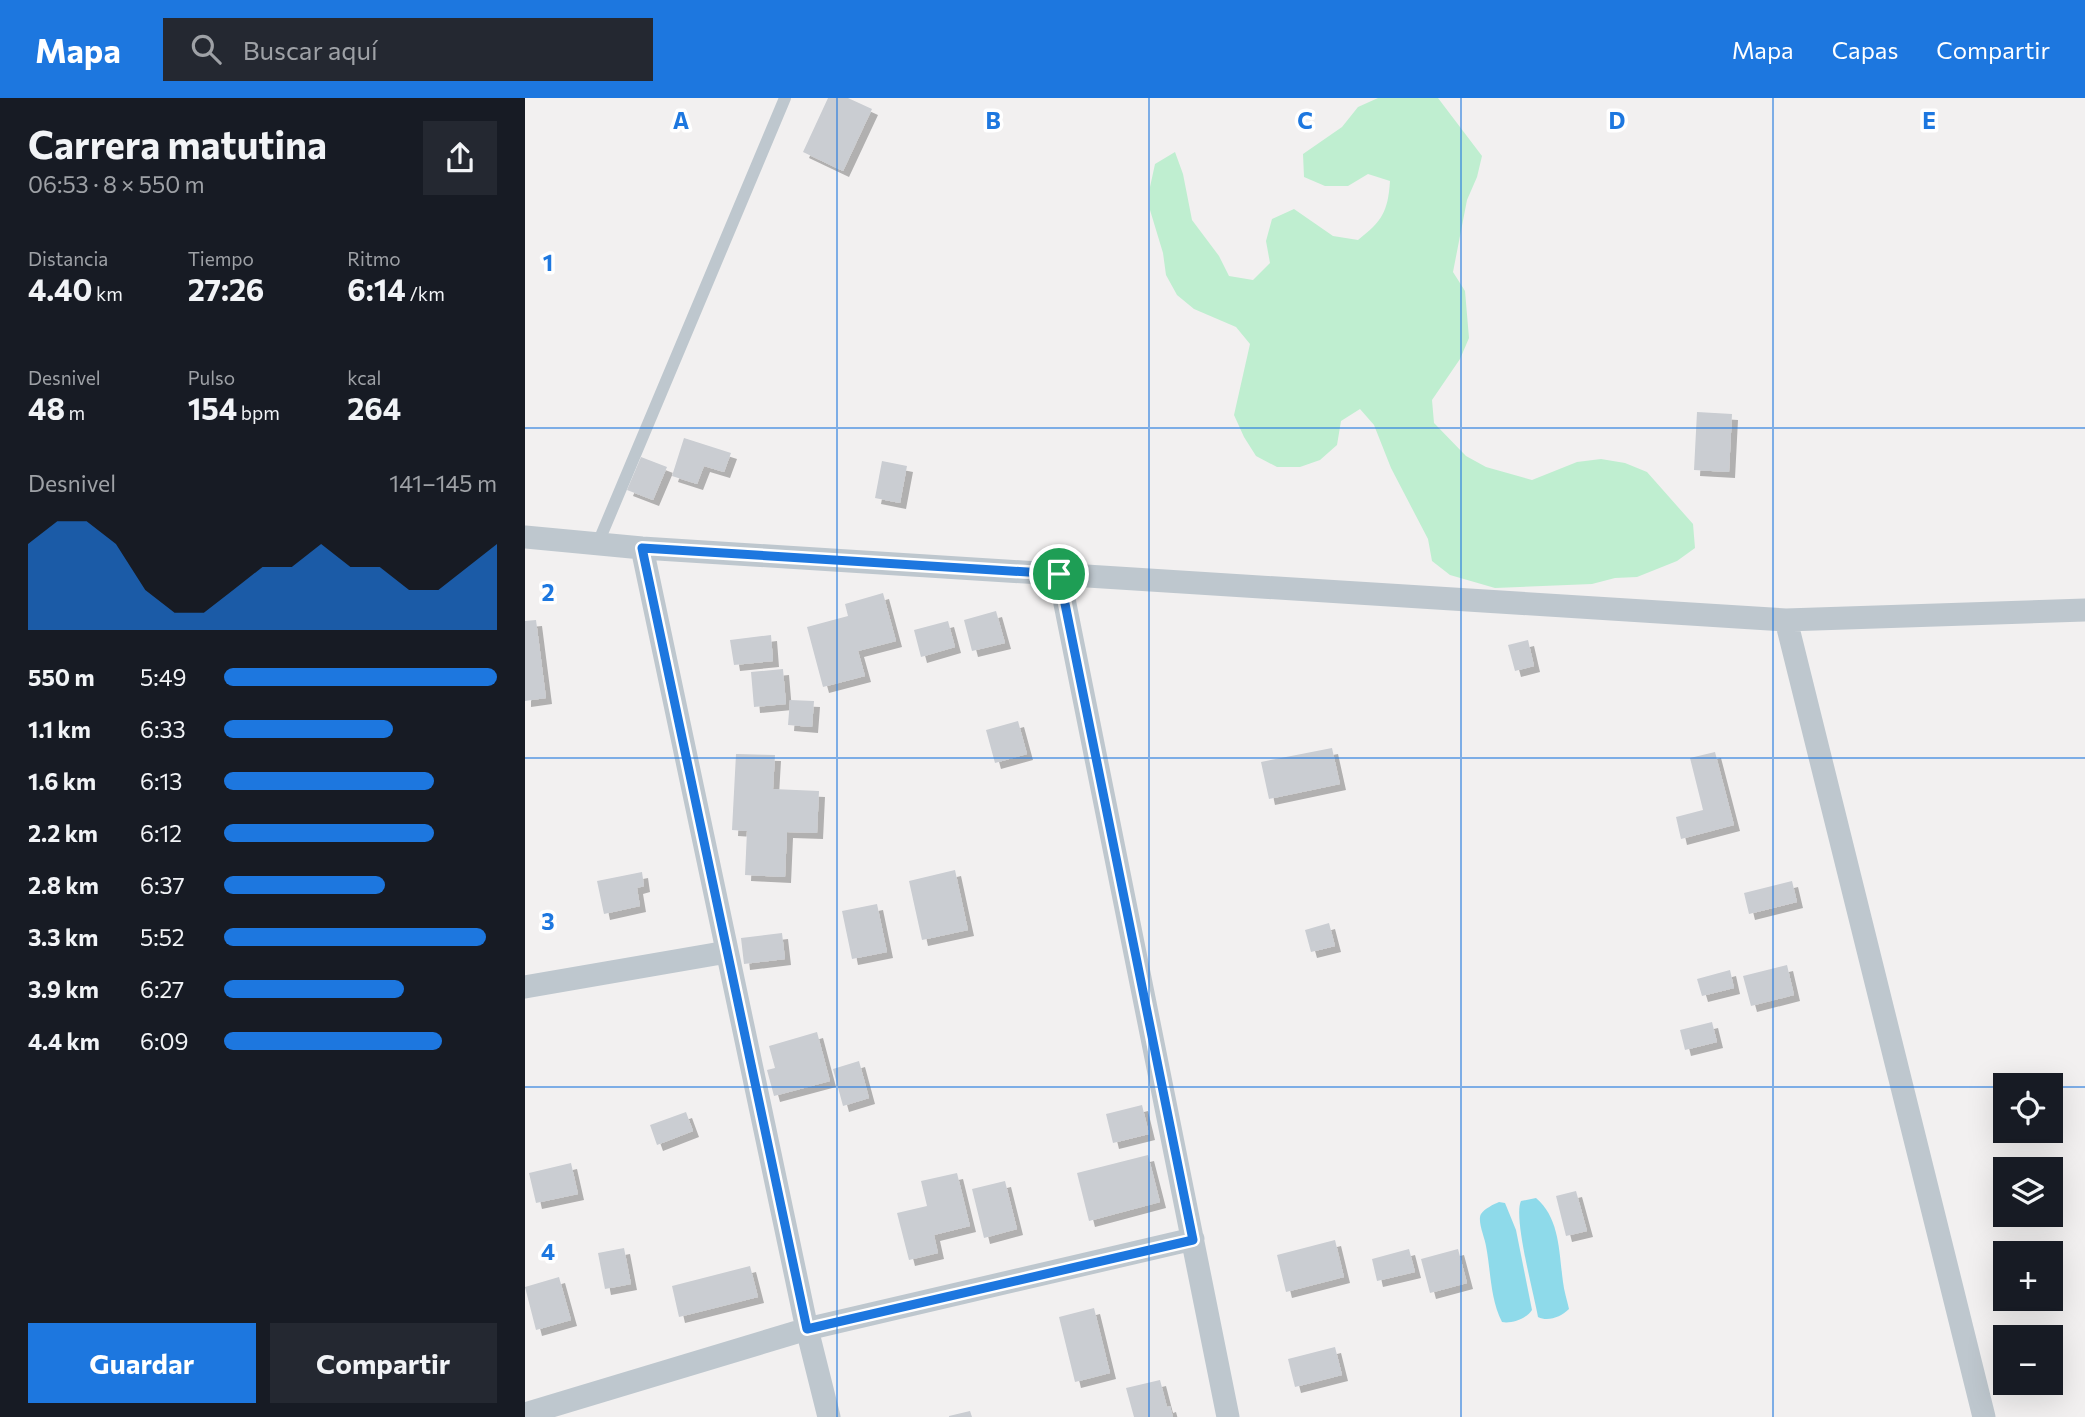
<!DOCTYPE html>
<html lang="es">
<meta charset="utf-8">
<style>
body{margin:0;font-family:Commissioner,sans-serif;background:#242831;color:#f1f3f6;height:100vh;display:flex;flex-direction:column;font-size:26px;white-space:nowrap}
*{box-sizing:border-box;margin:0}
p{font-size:23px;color:#9ea1a6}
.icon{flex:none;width:38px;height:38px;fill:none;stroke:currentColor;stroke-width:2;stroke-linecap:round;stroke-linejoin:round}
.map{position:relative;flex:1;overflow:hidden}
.side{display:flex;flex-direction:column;background:#171b24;width:525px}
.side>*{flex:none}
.buttons{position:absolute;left:1468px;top:975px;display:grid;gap:14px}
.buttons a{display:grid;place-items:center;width:70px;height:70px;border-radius:0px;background:#171b24;box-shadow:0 7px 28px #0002;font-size:35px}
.pin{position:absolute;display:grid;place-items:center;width:60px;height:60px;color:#fff;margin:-30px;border:4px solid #fff;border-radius:50%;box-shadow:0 2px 7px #0007}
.round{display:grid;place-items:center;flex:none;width:74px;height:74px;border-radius:0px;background:#242831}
.summary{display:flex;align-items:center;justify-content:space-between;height:119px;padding:0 28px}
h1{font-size:38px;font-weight:700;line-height:52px}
.stats{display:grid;grid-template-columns:repeat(3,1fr);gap:10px;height:119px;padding:7px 28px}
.stats div{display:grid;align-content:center}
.stats b{font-size:30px;font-weight:700}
.stats small{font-size:19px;font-weight:400}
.stats p{font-size:19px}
.chart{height:196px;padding:14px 28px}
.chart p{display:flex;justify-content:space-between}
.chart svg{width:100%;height:126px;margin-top:7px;fill:#1d77df;opacity:.7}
.button{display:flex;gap:14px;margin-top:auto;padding:14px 28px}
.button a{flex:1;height:80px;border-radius:0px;background:#1d77df;color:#fff;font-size:28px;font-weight:700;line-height:80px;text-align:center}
.button a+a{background:#242831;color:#f1f3f6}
ul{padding:0 28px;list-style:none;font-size:23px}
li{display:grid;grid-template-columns:112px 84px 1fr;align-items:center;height:52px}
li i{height:18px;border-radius:9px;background:#1d77df}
header{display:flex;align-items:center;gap:42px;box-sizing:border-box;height:98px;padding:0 35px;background:#1d77df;color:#fff}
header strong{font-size:33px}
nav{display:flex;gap:38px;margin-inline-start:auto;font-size:24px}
.search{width:490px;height:63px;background:#242831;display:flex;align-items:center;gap:18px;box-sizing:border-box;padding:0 24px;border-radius:0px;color:#9ea1a6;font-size:26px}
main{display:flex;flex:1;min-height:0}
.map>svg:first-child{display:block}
</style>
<header>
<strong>Mapa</strong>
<div class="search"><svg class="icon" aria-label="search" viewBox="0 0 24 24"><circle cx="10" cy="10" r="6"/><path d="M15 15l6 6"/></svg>Buscar aquí</div>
<nav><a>Mapa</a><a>Capas</a><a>Compartir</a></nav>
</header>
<main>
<section class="side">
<div class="summary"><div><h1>Carrera matutina</h1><p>06:53 · 8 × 550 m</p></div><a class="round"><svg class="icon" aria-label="share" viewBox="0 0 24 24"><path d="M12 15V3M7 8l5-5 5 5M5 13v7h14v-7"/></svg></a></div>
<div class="stats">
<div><p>Distancia</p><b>4.40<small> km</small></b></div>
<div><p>Tiempo</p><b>27:26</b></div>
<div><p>Ritmo</p><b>6:14<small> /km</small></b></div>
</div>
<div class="stats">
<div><p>Desnivel</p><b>48<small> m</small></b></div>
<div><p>Pulso</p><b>154<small> bpm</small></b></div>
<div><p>kcal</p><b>264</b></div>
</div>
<div class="chart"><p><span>Desnivel</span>141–145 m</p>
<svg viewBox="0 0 160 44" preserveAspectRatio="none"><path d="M0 44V14L10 6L20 6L30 14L40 30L50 38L60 38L70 30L80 22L90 22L100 14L110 22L120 22L130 30L140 30L150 22L160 14V44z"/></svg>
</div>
<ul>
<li><b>550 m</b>5:49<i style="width:100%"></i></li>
<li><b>1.1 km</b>6:33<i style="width:62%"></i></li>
<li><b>1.6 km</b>6:13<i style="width:77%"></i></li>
<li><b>2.2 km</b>6:12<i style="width:77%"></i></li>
<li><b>2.8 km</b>6:37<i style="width:59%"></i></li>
<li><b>3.3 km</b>5:52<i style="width:96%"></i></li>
<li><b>3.9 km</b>6:27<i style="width:66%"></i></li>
<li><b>4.4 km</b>6:09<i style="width:80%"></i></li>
</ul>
<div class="button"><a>Guardar</a><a>Compartir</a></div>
</section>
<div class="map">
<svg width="1560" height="1319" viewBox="0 0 1560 1319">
<defs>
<filter id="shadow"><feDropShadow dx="6" dy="6" stdDeviation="0" flood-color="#0004"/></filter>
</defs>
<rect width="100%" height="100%" fill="#f2f0f0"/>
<path fill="#bfeed0" d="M 853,0 L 913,0 L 957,58 L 952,79 L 942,102 L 928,174 L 940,193 L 944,240 L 935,261 L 907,302 L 909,325 L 941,358 L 961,369 L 1007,382 L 1052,364 L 1076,361 L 1100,365 L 1122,374 L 1168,426 L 1170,450 L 1152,463 L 1112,479 L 1090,480 L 1067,486 L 970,490 L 925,477 L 907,463 L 903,441 L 866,370 L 849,327 L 835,311 L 816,323 L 812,347 L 795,362 L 775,369 L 752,369 L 731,358 L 719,339 L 709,317 L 725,246 L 711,229 L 669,211 L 652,197 L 641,177 L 638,155 L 625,112 L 625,89 L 630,66 L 650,54 L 658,76 L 667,122 L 694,158 L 704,178 L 728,182 L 745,165 L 741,143 L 747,121 L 769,111 L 808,138 L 833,142 C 857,123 863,114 865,83 L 843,76 L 823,88 L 800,88 L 779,79 L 778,56 L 817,29 L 833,9 Z"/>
<path fill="#8edaea" d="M 1011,1100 C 1035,1120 1034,1155 1038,1184 C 1039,1193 1042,1202 1044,1211 C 1036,1219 1023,1224 1013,1219 C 1009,1196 988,1119 996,1103 Z
M 974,1104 L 980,1105 L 991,1132 L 1007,1212 C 1002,1220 987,1226 977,1224 C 965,1200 966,1174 961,1148 C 960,1140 952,1123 956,1116 C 959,1111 969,1106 974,1104 Z"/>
<path fill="#cacdd2" filter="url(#shadow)" d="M 303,0 L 323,0 L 347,11 L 318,73 L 278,54 Z
M 1172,314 L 1207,316 L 1204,374 L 1169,372 Z
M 159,340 L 206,355 L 199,374 L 179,368 L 172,386 L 147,378 Z
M 116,359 L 142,369 L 128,402 L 102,392 Z
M 357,363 L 382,368 L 375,405 L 350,400 Z
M 358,495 L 371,543 L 333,553 L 340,578 L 298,589 L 282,529 L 323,518 L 320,506 Z
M 471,513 L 480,545 L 447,553 L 439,522 Z
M 11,522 L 21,600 L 0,603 L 0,523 Z
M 423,523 L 430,549 L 396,559 L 389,532 Z
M 246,537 L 248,563 L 209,567 L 205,542 Z
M 1003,542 L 1009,568 L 990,573 L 983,547 Z
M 258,571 L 261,606 L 229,609 L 226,574 Z
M 265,602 L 289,603 L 287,629 L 263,627 Z
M 493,623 L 502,656 L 470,665 L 461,632 Z
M 807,650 L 815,686 L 744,701 L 736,664 Z
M 1190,654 L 1209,727 L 1156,741 L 1151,719 L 1178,712 L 1165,660 Z
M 211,656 L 250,657 L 248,691 L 294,693 L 292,735 L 262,734 L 260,779 L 220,777 L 222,733 L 207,732 Z
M 430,772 L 443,832 L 397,842 L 384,783 Z
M 117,774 L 119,788 L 112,790 L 115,808 L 79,816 L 72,783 Z
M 1267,783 L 1272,804 L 1224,816 L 1219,795 Z
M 352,806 L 362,854 L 327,861 L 317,813 Z
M 804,825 L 810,848 L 786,854 L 780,832 Z
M 257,835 L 260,861 L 219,866 L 216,840 Z
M 1262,867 L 1269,897 L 1226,908 L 1218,878 Z
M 1205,872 L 1209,890 L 1177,898 L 1172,881 Z
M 1187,924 L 1192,944 L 1160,952 L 1155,932 Z
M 292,934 L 305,983 L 249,998 L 242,972 L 250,970 L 244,948 Z
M 334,963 L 344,1000 L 318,1008 L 308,971 Z
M 617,1007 L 624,1036 L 588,1045 L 581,1016 Z
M 161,1014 L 168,1033 L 132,1047 L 125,1027 Z
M 623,1057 L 635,1104 L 564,1123 L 552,1075 Z
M 46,1065 L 53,1096 L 11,1105 L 4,1075 Z
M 432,1075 L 445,1128 L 409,1137 L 413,1155 L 384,1162 L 372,1115 L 402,1108 L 396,1083 Z
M 480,1083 L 492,1131 L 459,1140 L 447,1091 Z
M 1051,1093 L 1062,1133 L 1041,1138 L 1031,1098 Z
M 810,1142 L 819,1179 L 761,1194 L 752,1157 Z
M 99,1150 L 106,1186 L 80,1191 L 73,1155 Z
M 884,1151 L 890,1174 L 852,1183 L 847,1161 Z
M 933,1151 L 942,1185 L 905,1195 L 896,1161 Z
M 225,1168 L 233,1199 L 154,1219 L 147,1188 Z
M 34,1179 L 46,1222 L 11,1232 L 0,1189 Z
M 569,1210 L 585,1275 L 550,1284 L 534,1219 Z
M 810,1249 L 817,1277 L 770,1289 L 763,1261 Z
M 635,1282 L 642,1309 L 645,1308 L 648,1319 L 609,1319 L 601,1290 Z
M 445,1313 L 447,1319 L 424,1319 L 424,1318 Z"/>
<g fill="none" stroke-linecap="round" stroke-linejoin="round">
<path stroke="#bec7ce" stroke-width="12" d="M 73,445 L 260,0"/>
<path stroke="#bec7ce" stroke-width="23" d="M 0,439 L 117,450 L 1261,522 L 1560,512
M 117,450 L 282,1231 L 304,1319
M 534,476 L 703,1319
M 1261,522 L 1459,1319
M 0,889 L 202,854
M 0,1316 L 282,1231 L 668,1141"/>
</g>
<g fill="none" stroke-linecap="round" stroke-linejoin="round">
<g stroke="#fff" stroke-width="14">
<path id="route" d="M 117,450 L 534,476 L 668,1142 L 282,1231 Z"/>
</g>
<use href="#route" stroke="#1d77df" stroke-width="9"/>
</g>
<path fill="none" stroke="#1d77df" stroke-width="2" stroke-opacity="0.55" d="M 312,0 L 312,1319M 624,0 L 624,1319M 936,0 L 936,1319M 1248,0 L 1248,1319M 0,330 L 1560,330M 0,660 L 1560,660M 0,989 L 1480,989M 1526,989 L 1560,989"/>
<g font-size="23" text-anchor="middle" font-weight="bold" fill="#1d77df" stroke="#fff" stroke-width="7" stroke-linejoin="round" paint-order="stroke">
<text x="156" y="31">A</text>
<text x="468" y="31">B</text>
<text x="780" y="31">C</text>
<text x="1092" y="31">D</text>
<text x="1404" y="31">E</text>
<text x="23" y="173">1</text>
<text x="23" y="503">2</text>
<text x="23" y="832">3</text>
<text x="23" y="1162">4</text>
</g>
</svg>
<div class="buttons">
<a><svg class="icon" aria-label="locate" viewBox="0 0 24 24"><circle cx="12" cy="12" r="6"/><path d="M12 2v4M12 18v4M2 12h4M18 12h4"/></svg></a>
<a><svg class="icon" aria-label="layers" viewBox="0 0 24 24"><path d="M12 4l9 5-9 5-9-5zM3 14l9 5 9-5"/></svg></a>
<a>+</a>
<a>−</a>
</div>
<div class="pin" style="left:534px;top:476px;background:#1e9e55"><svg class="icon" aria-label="arrive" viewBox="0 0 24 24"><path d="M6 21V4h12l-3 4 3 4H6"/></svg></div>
</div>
</main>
